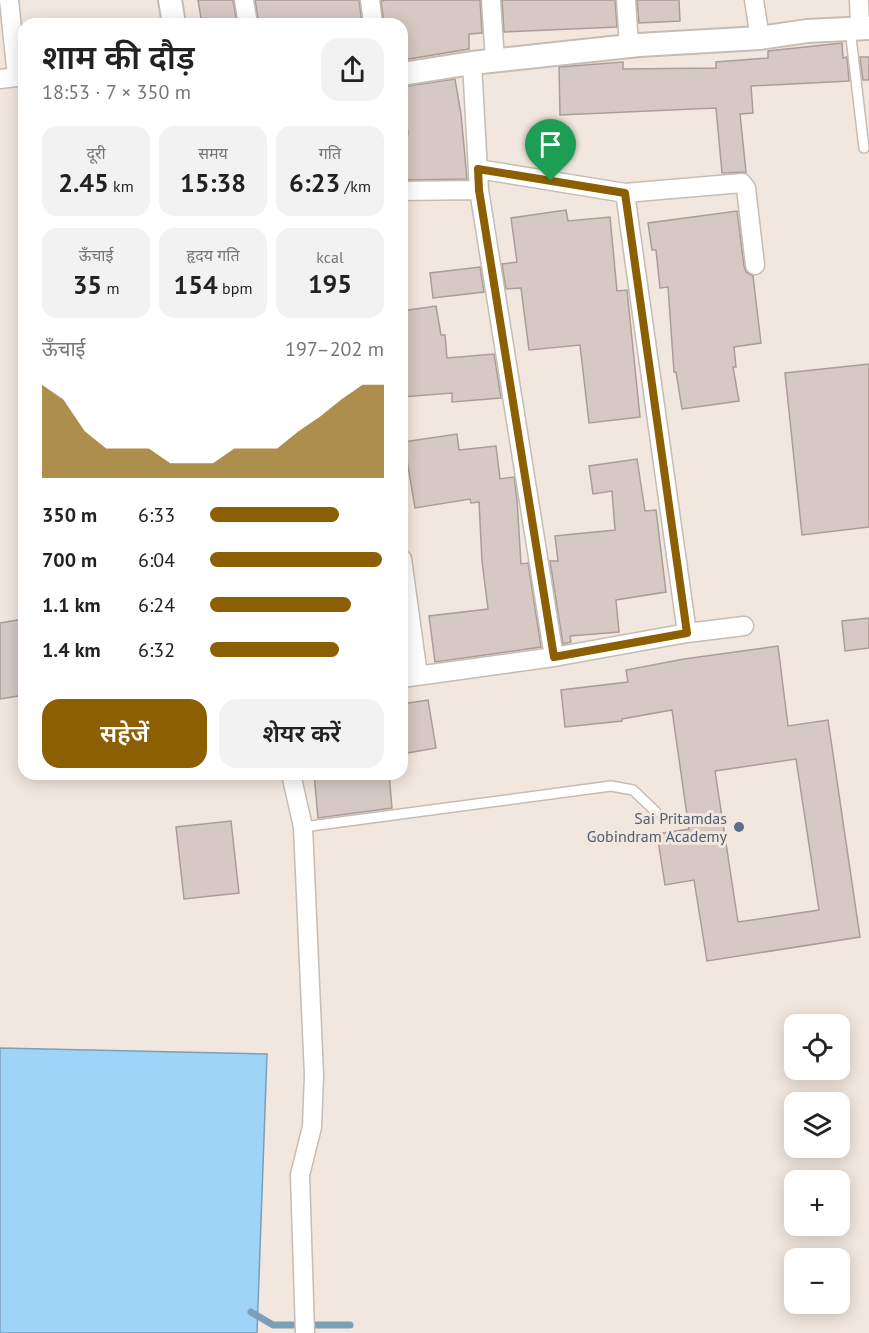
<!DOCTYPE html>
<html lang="hi">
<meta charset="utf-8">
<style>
body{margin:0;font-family:"PT Sans","Noto Sans Devanagari",sans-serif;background:#f2f2f2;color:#222;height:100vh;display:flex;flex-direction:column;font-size:22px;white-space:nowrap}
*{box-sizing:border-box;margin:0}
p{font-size:20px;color:#767676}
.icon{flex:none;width:33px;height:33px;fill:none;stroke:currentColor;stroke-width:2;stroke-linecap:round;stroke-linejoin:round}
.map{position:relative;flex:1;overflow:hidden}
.side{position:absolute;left:18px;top:18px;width:390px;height:762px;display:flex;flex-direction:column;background:#fff;border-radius:18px;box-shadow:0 3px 15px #0003}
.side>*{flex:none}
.buttons{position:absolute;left:784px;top:1014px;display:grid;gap:12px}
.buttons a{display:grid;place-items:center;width:66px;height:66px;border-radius:12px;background:#fff;box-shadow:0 3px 15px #0003;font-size:30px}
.pin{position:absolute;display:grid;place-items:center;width:51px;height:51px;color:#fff;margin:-62px -26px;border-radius:50% 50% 50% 0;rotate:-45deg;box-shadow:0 0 6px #0007}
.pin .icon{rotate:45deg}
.round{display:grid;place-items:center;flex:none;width:63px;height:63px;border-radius:18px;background:#f2f2f2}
.head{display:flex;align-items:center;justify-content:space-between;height:102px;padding:0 24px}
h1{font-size:33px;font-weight:600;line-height:45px}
.metrics{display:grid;grid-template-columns:repeat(3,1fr);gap:9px;height:102px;padding:6px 24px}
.metrics div{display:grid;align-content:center;border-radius:15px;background:#f2f2f2;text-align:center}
.metrics b{font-size:26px;font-weight:600}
.metrics small{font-size:16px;font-weight:400}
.metrics p{font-size:16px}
.chart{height:168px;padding:12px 24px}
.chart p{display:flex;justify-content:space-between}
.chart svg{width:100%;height:108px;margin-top:6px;fill:#8b5f02;opacity:.7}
.button{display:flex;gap:12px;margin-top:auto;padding:12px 24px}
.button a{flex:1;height:69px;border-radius:18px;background:#8b5f02;color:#fff;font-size:24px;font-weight:600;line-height:69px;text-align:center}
.button a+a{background:#f2f2f2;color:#222}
ul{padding:0 24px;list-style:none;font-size:20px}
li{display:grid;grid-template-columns:96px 72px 1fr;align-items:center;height:45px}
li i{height:15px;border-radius:8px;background:#8b5f02}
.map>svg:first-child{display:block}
</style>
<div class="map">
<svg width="869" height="1333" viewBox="0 0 869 1333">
<rect width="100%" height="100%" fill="#f2e7de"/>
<path fill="#9fd4f9" stroke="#7b9fb8" stroke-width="1.5" d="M 0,1048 L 267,1054 L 257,1333 L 0,1333 Z"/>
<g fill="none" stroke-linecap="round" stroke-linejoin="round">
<path stroke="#7b9fb8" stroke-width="7" d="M 251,1312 L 273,1325 L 350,1325"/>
</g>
<path fill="#d6c9c3" stroke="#a99d97" stroke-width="1.5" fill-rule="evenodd" d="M 198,0 L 233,0 L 237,24 L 202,24 Z
M 255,0 L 359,0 L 362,24 L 259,24 Z
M 386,0 L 480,0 L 482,33 L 469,34 L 469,49 L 402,60 L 402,24 L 384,24 L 381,1 Z
M 502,0 L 615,0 L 617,27 L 504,32 Z
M 637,0 L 679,0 L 680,21 L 639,23 Z
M 842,43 L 843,58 L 847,57 L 849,81 L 751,86 L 753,113 L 740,114 L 746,172 L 722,173 L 716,108 L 560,115 L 559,67 L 623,62 L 623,69 L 716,68 L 716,62 L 768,58 L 768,51 Z
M 860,57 L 869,57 L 869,80 L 863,80 Z
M 455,79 L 461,114 L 467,179 L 406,180 L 402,134 L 408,134 L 402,87 Z
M 566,210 L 568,221 L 610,217 L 617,291 L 627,290 L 640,417 L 589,423 L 580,345 L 529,350 L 521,288 L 506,289 L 502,264 L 517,262 L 511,218 Z
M 737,211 L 744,266 L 746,272 L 753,276 L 761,343 L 734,347 L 736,367 L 733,367 L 739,401 L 682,409 L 676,372 L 674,372 L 668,287 L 660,288 L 656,250 L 652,250 L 648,223 Z
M 480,267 L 484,292 L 433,298 L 430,273 Z
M 436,306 L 441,335 L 445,335 L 447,358 L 494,354 L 501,398 L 452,402 L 452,393 L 402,397 L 402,311 Z
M 869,364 L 869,527 L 802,535 L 785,373 Z
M 457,434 L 459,450 L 496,446 L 500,479 L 514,477 L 517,500 L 521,564 L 528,563 L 541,647 L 435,662 L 429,616 L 488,609 L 482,561 L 479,502 L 471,503 L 470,499 L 415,508 L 404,442 Z
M 637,459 L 645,511 L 656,510 L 666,592 L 616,600 L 619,632 L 570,636 L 571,642 L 563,644 L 550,561 L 558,561 L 555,536 L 615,530 L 612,491 L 593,494 L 589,466 Z
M 869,618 L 869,648 L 845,651 L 842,621 Z
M 24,619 L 24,695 L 0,699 L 0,623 Z
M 778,646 L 788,726 L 828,720 L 860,937 L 707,961 L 694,880 L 665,885 L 657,834 L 689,829 L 672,710 L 622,719 L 622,721 L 565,727 L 561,690 L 628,682 L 626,670 L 684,659 ZM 796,759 L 819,910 L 738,922 L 715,771 Z
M 428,700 L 436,748 L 402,754 L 402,704 Z
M 314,774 L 389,774 L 392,808 L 318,818 Z
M 231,821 L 239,893 L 184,899 L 176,827 Z"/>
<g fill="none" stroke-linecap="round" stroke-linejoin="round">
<g stroke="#c6bcb4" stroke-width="12">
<path id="service" d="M 850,29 L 864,148
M 303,827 L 611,786 L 633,790 L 656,812"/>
</g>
<g stroke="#c6bcb4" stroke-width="21">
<path id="minor" d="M 9,0 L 17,77
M 244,0 L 248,24
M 370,0 L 373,24
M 491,0 L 495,61
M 626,0 L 629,46
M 754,0 L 760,38
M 859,0 L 860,28
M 472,63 L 479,190 L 554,657
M 0,79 L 24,76
M 478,169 L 625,193 L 742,183 L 746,188 L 755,265
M 402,191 L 479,190
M 625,193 L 687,633
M 402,559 L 418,675
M 402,678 L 554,657 L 687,633 L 744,626
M 291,774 L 303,827 L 314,1075 L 312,1127 L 300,1175 L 305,1333"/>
</g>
<g stroke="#c6bcb4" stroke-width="26">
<path id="tertiary" d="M 170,0 L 174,24
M 402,74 L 472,63 L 639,45 L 760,38 L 807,31 L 869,28"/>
</g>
<use href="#service" stroke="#fff" stroke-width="9"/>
<use href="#minor" stroke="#fff" stroke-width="18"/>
<use href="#tertiary" stroke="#fff" stroke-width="22"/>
</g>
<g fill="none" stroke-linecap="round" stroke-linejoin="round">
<g stroke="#fff" stroke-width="12">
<path id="route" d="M 478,169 L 625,193 L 687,633 L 554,657 L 479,190 Z"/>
</g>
<use href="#route" stroke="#8b5f02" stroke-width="8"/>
</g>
<circle fill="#5c6f8a" stroke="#f2e7de" stroke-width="2" cx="739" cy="827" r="6"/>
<g text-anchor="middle" stroke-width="6" stroke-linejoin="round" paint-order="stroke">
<g font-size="16" fill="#4e5e75" stroke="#f2e7de" text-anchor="end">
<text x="727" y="824">Sai Pritamdas<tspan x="727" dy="18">Gobindram Academy</tspan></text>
</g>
</g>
</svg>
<div class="buttons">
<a><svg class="icon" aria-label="locate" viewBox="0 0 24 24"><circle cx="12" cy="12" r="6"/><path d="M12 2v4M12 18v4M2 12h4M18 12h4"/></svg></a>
<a><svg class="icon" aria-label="layers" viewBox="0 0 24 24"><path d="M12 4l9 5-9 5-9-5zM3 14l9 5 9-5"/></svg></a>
<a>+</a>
<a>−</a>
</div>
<div class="pin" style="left:551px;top:181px;background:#1e9e55"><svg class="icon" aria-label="arrive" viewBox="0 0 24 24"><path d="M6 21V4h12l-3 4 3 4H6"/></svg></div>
<section class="side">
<div class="head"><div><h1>शाम की दौड़</h1><p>18:53 · 7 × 350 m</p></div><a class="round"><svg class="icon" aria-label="share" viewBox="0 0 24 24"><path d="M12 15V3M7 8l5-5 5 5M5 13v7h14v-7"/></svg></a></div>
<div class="metrics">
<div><p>दूरी</p><b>2.45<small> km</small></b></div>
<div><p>समय</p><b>15:38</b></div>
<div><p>गति</p><b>6:23<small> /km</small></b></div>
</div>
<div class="metrics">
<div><p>ऊँचाई</p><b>35<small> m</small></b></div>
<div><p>हृदय गति</p><b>154<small> bpm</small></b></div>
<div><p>kcal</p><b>195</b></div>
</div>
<div class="chart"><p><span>ऊँचाई</span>197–202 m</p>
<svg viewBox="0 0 160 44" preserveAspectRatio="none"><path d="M0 44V6L10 12L20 25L30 32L40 32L50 32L60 38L70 38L80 38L90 32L100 32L110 32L120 25L130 19L140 12L150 6L160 6V44z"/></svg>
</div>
<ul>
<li><b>350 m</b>6:33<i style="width:74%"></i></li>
<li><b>700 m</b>6:04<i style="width:99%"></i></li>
<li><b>1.1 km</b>6:24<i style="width:81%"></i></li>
<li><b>1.4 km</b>6:32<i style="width:74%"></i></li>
</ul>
<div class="button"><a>सहेजें</a><a>शेयर करें</a></div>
</section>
</div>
